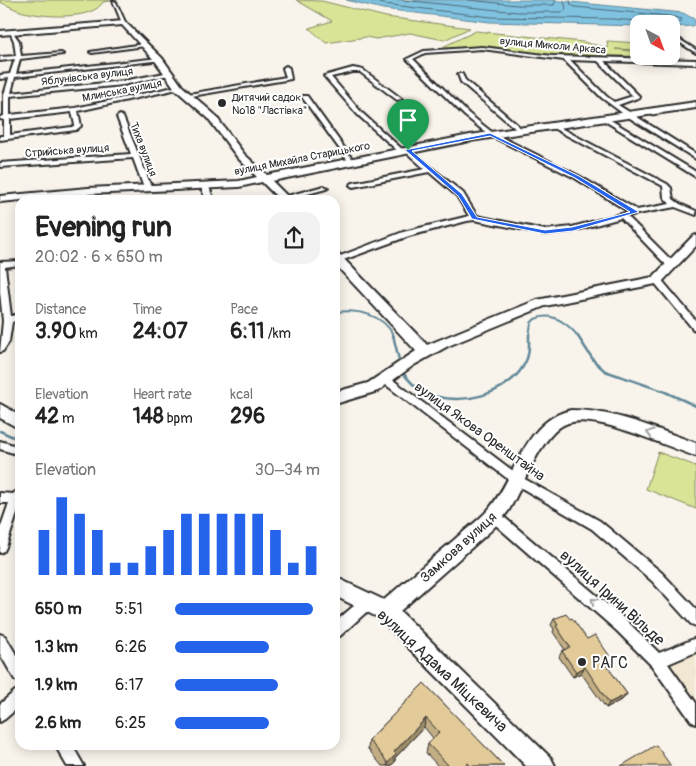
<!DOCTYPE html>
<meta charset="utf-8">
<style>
body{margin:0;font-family:Pangolin,sans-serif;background:#f2f2f2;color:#222;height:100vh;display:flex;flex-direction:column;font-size:19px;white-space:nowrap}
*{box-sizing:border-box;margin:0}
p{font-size:16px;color:#767676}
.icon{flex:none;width:28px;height:28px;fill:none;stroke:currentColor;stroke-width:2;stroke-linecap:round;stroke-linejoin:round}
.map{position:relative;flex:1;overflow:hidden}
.details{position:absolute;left:15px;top:195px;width:325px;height:555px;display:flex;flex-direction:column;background:#fff;border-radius:15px;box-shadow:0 2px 12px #0003}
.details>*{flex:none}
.needle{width:32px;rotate:139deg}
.fabs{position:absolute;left:630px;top:15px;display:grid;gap:10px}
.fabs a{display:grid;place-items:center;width:50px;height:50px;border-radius:10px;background:#fff;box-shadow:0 2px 12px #0003;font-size:25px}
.pin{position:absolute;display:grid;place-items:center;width:42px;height:42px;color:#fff;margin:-51px -21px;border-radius:50% 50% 50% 0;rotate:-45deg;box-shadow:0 0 5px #0007}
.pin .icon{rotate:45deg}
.round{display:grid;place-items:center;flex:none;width:52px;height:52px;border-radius:15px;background:#f2f2f2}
.headline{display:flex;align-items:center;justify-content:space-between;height:85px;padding:0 20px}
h1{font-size:28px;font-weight:700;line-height:38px}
.figures{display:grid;grid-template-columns:repeat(3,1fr);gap:8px;height:85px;padding:5px 20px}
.figures div{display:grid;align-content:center}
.figures b{font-size:21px;font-weight:700}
.figures small{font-size:14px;font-weight:400}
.figures p{font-size:14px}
.chart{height:140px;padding:10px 20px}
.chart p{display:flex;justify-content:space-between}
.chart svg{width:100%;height:90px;margin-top:5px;stroke:#2563eb;stroke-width:6}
ul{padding:0 20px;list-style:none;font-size:16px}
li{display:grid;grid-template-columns:80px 60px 1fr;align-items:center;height:38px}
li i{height:12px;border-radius:6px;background:#2563eb}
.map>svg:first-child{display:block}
</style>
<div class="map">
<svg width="696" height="766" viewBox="0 0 696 766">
<rect width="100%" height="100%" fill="#f9f4eb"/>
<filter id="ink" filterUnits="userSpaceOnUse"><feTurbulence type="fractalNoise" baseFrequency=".02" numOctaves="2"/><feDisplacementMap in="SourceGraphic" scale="10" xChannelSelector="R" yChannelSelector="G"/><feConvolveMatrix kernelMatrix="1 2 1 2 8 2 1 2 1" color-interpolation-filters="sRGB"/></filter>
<g filter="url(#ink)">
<path fill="#f2e7d2" d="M 696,647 L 696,706 L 663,660 Z"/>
<path fill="#d9e496" stroke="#828860" d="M 0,0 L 116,0 L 103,2 C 93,20 47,17 29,13 C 19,12 9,6 0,2 Z
M 296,0 L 322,1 L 386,17 L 470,28 L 444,40 L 410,33 L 376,39 L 366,37 L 326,43 L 309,28 L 332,21 Z
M 476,31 L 583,42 L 608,48 L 607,41 L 639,43 L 639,50 L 615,49 L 639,52 L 639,56 L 661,57 L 533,54 L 489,46 L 434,51 Z
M 658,452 L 696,466 L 696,509 L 646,489 Z"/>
<path fill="#80c3e1" stroke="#5e8698" d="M 346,0 L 550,0 L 683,13 L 694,19 L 695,23 L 693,26 L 671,27 L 671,24 L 639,24 L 639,26 L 490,22 L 383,9 Z"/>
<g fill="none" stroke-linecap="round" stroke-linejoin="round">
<path stroke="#4d6874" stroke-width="1" d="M 366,0 L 384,4 L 491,17 L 612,19 L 638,21 L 643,24
M 402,0 L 517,12 L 564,12 L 566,9 L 564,0
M 468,0 L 517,5 L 554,5 L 556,0
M 570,0 L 571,5 L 575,7 L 669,16 L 682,19 L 680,22 L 668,24"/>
<path stroke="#5e8698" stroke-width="2" d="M 335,312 C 358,309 383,314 394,336
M 529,336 L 531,323 L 535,319 C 552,311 567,323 578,336"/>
<path stroke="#5e8698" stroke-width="2.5" d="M 393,335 L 400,364
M 577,335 L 594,361 L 605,371 L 663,391 L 696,406
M 402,372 C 409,380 415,388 425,392 C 457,408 510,396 526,361 C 530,353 529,344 529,335
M 0,431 L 20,440"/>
<g stroke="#2b2b2b" stroke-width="4">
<path id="street" d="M 113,1 L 116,2 L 126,24 L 122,23 Z
M 12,31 L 19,41 L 21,56 L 61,53 L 63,54 L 20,59 L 16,74 L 159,58 L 162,60 L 15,77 L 11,93 L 123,81 L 170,72 L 173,74 L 123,85 L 10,96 L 10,115 L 75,108 L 179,86 L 182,88 L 78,111 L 81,126 L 76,130 L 0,140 L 0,136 L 4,136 L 4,120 L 0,119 L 0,117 L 4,116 L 4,95 L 9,78 L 0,79 L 0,75 L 10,74 L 15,59 L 0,61 L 0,57 L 16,56 L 14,41 L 10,32 ZM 72,112 L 75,125 L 72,127 L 10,135 L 10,119 Z
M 671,34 L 696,50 L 696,53 L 671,37 Z
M 143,44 L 145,46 L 92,53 L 90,52 Z
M 482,47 L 552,56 L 696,60 L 696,64 L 604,61 L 640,97 L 618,105 L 696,154 L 696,159 L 625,115 L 602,98 L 564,60 L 482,49 L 425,53 L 413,59 L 469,114 L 493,133 L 579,176 L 637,210 L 670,204 L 664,197 L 663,186 L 549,126 L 549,124 L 553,124 L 667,184 L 671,188 L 673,199 L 680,204 L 696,211 L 696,215 L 675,207 L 627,216 L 675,264 L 675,268 L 669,268 L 621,218 L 573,231 L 545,234 L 474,220 L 467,221 L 409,236 L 335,263 L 335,258 L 403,232 L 469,216 L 457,196 L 429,172 L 353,187 L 350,185 L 353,183 L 425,169 L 405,151 L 404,150 L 407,148 L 463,193 L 477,216 L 545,230 L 572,227 L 629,212 L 575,178 L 489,135 L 465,116 L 407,59 L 424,51 ZM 570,60 L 598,61 L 633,96 L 614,102 L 606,96 Z
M 286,66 L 289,68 L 291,79 L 186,97 L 183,95 L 286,77 L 283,68 Z
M 353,68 L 363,70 L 402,99 L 397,100 L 360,72 L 353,72 L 331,77 L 362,113 L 403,150 L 403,152 L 399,152 L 358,115 L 324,76 Z
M 458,74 L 462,74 L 465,80 L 521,128 L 521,130 L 517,130 L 461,82 Z
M 303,96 L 307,96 L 353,160 L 353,162 L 349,162 L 302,97 Z
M 120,115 L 123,117 L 152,188 L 150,189 L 144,188 L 133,158 L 0,167 L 0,163 L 131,154 L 117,117 Z
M 600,116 L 604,116 L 696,172 L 696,177 L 600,118 Z
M 205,185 L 209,187 L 214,200 L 206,200 L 201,187 Z
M 324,186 L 328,188 L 326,189 L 285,200 L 280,198 Z
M 82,190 L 88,191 L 88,200 L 80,200 Z
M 20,261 L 20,265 L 5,267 L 11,316 L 20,314 L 20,320 L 12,322 L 9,342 L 3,351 L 0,352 L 3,321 L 0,292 L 0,262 Z
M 657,277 L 660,278 L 696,321 L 696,330 L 693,329 L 654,282 L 653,280 Z
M 385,376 L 389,377 L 521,477 L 600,521 L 662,573 L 696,609 L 696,626 L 691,624 L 652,581 L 592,529 L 513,483 L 381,381 L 380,379 Z
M 0,441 L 20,447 L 20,455 L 0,449 Z
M 20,490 L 20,505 L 6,547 L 4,551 L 0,553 L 0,529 L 9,503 L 0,503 L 0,493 L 13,494 L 15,492 Z
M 494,511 L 498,512 L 627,621 L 659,653 L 696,638 L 696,652 L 668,664 L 696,703 L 696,724 L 691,721 L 652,666 L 617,631 L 490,520 L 488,516 L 490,512 Z
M 368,596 L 373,598 L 375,602 L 373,606 L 340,636 L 335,638 L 335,622 L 363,598 Z
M 0,634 L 5,636 L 20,661 L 20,682 L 15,680 L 0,654 Z
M 20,689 L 20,706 L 5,719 L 0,722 L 0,704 L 15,691 Z
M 55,745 L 72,745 L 84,766 L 67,766 Z"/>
</g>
<g stroke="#2b2b2b" stroke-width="4">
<path id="secondary" d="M 124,21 L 162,58 L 182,86 L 214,114 L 244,154 L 267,175 L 470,135 L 696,102 L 696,108 L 470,141 L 272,181 L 291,200 L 280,200 L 262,182 L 239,187 L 88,194 L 0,202 L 0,196 L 88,188 L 239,181 L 257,177 L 238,158 L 208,118 L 176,90 L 156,62 L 122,25 L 0,35 L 0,31 Z
M 696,235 L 696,246 L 661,283 L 545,306 L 448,346 L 414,365 L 378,391 L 335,404 L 335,392 L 368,383 L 416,351 L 335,264 L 335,253 L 339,254 L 427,345 L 537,300 L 653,277 L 692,237 Z
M 0,404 L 20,415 L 20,429 L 0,418 Z
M 571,410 C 614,410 656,429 696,443 L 696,456 C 666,447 597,413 568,423 C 542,431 523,487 509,510 C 498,526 483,537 469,550 C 446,570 423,591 400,611 L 551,758 L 555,766 L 526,766 L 379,618 L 335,596 L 335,577 L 384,600 C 407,580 430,560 454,540 C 465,530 478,521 488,510 C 516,478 524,420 571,410 Z"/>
</g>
<use href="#street" fill="#fff" fill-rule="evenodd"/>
<use href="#secondary" fill="#fff" fill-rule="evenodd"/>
</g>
<path fill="#c2ae84" stroke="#2b2b2b" d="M 554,619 L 587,639 L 609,655 L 606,660 L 603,661 L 627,694 L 623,699 L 606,708 L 581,673 L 573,677 L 559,657 L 562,651 L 565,650 L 553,632 L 554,629 L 551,625 Z
M 424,683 L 504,766 L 438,766 L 426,753 L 428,744 L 433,738 L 424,727 L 395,758 L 395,762 L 391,766 L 382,766 L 368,749 L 369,740 Z"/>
<path fill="#9e8d6b" stroke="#2b2b2b" d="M 609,655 L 606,660 L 598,664 L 602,659 Z
M 585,667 L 581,673 L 573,677 L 576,672 Z
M 627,694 L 623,699 L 606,708 L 609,703 Z
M 426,718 L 424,727 L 395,758 L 395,762 L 391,766 L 387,766 L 388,763 L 394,752 Z"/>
<path fill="#e2ca99" stroke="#2b2b2b" d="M 566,614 L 570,619 L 572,618 L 587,639 L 595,635 L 609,655 L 602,659 L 627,694 L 609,703 L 585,667 L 576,672 L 562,651 L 570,647 L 556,626 L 558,625 L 554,619 Z
M 424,683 L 504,766 L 470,766 L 468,763 L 465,766 L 449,766 L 428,744 L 439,732 L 426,718 L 394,752 L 396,754 L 388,763 L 369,740 Z
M 656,745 L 671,766 L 621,766 Z"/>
<defs><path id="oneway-chevron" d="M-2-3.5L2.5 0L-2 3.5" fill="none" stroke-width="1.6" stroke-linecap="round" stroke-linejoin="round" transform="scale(1.25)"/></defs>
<g stroke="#a0a0a0">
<use href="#oneway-chevron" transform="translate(650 433) rotate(-163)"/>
<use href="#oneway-chevron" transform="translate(594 601) rotate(-140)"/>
</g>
</g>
<path fill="#2563eb" stroke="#fff" fill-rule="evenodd" d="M 490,133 L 579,176 L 639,212 L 573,231 L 545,234 L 472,219 L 458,196 L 405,150 ZM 490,136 L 575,178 L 630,212 L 572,227 L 545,230 L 477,217 L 462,194 L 412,151 Z"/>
<g fill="#2b2b2b" stroke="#fff" stroke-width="2">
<circle cx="222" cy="103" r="5"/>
<circle cx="582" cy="662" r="5"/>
</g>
<g text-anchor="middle" stroke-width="4" stroke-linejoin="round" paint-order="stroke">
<g font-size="11" fill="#2b2b2b" stroke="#fff">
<text transform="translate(553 45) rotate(5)" y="4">вулиця Миколи Аркаса</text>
<text transform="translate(87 76) rotate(-7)" y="4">Яблунівська вулиця</text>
<text transform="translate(122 90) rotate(-11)" y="4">Млинська вулиця</text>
<text transform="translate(144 149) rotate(69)" y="4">Тиха вулиця</text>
<text transform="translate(67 150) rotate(-4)" y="4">Стрийська вулиця</text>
<text transform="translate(302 158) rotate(-11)" y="4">вулиця Михайла Старицького</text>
</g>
<g font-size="11" fill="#2b2b2b" stroke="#fff" text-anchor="start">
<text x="232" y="101">Дитячий садок<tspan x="232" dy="13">№18 "Ластівка"</tspan></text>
</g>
<g font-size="14" fill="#2b2b2b" stroke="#fff">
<text transform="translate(480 431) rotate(36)" y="5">вулиця Якова Оренштайна</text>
<text transform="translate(458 547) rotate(-42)" y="5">Замкова вулиця</text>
</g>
<g font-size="16" fill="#2b2b2b" stroke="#fff">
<text transform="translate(613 597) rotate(42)" y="6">вулиця Ірини Вільде</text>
<text transform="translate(443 670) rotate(43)" y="6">вулиця Адама Міцкевича</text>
</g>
<g font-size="16" fill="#2b2b2b" stroke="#fff" text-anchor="start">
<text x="592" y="668">РАГС</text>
</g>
</g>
</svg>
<div class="fabs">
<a><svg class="needle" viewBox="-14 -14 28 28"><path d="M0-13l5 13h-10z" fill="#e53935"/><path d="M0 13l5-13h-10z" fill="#767676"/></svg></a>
</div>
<div class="pin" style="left:408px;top:150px;background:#1e9e55"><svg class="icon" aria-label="arrive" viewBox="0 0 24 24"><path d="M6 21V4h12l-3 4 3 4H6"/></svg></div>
<section class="details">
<div class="headline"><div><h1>Evening run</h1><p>20:02 · 6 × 650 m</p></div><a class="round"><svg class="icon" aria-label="share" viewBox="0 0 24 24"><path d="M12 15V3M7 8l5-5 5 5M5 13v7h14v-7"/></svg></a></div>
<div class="figures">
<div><p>Distance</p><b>3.90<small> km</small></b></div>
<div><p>Time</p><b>24:07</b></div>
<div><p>Pace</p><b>6:11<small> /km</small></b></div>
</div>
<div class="figures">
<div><p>Elevation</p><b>42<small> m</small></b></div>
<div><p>Heart rate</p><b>148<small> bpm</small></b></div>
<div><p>kcal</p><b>296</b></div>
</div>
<div class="chart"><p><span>Elevation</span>30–34 m</p>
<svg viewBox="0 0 160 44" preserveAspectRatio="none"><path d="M5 44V22M15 44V6M25 44V14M35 44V22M45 44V38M55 44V38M65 44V30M75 44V22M85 44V14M95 44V14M105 44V14M115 44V14M125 44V14M135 44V22M145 44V38M155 44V30"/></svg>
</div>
<ul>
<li><b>650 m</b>5:51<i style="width:95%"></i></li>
<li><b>1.3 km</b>6:26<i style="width:65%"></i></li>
<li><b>1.9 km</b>6:17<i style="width:71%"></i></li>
<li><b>2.6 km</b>6:25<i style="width:65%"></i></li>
</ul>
</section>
</div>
